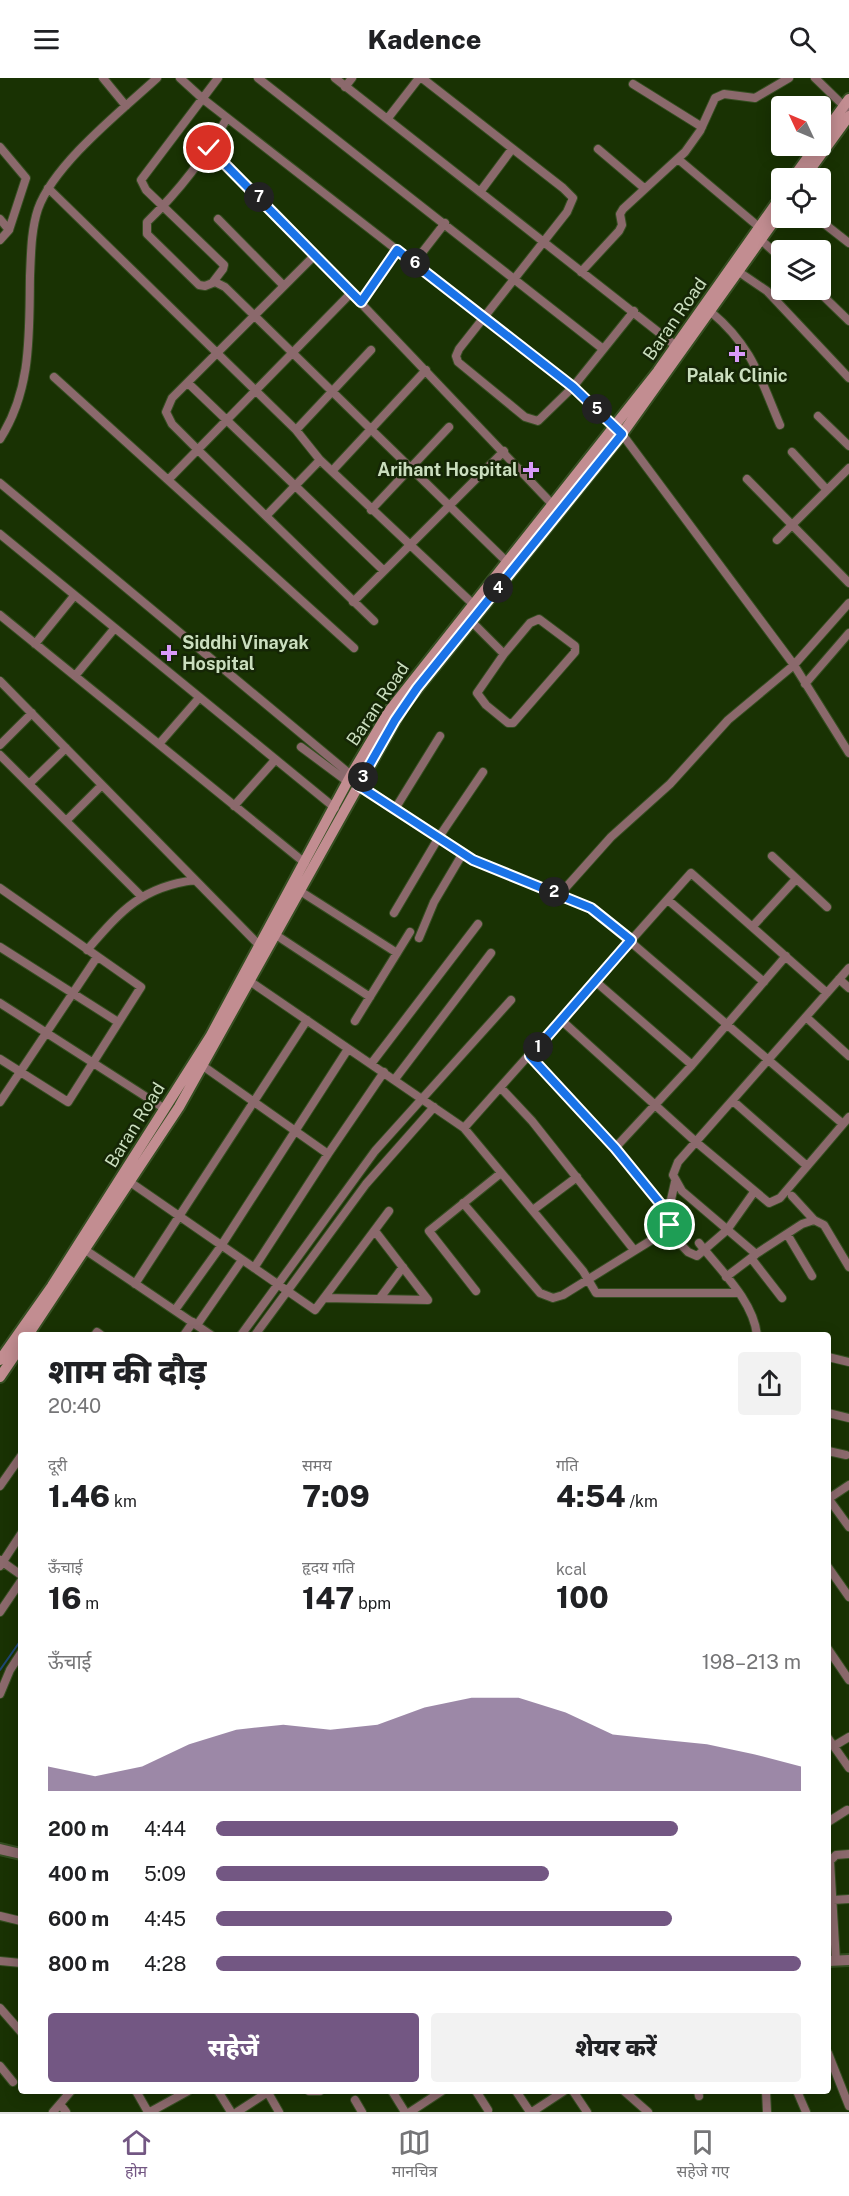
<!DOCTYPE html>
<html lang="hi">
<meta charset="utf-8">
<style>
body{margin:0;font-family:"Public Sans","Noto Sans Devanagari",sans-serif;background:#f2f2f2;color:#202124;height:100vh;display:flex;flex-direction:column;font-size:22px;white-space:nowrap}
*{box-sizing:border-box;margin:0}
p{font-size:20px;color:#757577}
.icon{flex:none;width:33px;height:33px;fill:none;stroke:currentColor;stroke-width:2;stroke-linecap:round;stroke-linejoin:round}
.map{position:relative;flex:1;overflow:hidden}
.drawer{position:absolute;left:18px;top:1254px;width:813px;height:762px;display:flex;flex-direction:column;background:#fff;border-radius:6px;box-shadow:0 3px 15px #0003}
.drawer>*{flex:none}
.needle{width:39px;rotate:314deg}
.controls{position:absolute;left:771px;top:18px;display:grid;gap:12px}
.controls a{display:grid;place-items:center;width:60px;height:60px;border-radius:6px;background:#fff;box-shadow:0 3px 15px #0003;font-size:30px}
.pin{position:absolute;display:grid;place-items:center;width:51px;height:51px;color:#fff;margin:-26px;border:3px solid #fff;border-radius:50%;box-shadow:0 2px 6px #0007}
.km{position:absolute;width:30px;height:30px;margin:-15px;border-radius:50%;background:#222;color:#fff;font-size:16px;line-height:30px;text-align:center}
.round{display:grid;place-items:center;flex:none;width:63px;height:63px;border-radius:6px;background:#f2f2f2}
.overview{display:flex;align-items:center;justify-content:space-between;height:102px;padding:0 30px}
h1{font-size:33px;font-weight:800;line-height:45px}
.figures{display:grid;grid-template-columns:repeat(3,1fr);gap:9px;height:102px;padding:6px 30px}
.figures div{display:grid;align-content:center}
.figures b{font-size:30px;font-weight:800}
.figures small{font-size:16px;font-weight:400}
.figures p{font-size:16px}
.chart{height:168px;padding:12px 30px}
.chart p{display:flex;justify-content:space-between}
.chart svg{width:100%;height:108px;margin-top:6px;fill:#735783;opacity:.7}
.action{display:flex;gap:12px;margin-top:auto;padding:12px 30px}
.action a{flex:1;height:69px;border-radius:6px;background:#735783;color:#fff;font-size:24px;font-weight:800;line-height:69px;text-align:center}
.action a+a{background:#f2f2f2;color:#202124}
ul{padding:0 30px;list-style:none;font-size:20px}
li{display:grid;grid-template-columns:96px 72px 1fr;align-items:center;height:45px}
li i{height:15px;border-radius:8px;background:#735783}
header{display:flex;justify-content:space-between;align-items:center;height:78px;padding:0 30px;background:#fff;font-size:27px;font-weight:800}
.tabs{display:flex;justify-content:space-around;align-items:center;height:84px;border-top:2px solid #e0e0e0;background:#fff;font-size:16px;color:#757577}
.tabs a{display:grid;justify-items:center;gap:3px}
.tabs .selected{color:#735783}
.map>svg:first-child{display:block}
</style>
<header><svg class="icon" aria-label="menu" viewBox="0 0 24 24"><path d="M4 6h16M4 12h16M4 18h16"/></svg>Kadence<svg class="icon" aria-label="search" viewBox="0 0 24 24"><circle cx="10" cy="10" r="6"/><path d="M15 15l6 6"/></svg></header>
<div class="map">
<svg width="849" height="2034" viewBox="0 0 849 2034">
<rect width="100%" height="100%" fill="#193203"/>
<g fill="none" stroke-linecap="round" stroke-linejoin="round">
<path stroke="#1e4674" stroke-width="2" d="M 0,1592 L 21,1562"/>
<g stroke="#354e21" stroke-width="10">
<path id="minor" d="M 103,0 L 126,28
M 180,0 L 203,21 L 573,309 L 622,356 L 794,587 L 849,675
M 258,0 L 603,271
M 335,0 L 676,268
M 422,0 L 563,110 L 573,120 L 567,134 L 459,271 L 456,278 L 458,284 L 525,339 L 538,343 L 573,309 L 634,233
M 815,0 L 846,30
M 633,6 L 702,49
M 345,9 L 352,0
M 227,40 C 206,78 178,114 147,144 L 147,156 L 199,207 L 205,208 L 215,204 L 225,209 L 508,485
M 388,40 L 419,0
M 0,69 L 26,100 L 9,152 L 0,162
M 209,70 L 278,138 L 553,427
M 598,71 L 644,110
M 678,81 L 759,149
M 48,110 L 296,352 L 320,382 L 473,526
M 480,114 L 512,71
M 817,140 L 849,165
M 0,141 L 9,152
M 218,141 L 284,208
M 761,162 L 782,181
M 315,177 L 172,320 L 166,334 L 172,346 L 198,372 L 374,543
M 414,185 L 445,145
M 581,194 L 619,153 L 622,147 L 620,136 L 623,131 L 685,74 L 700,53 L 715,20 L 724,16 L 755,20 L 789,0
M 739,194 L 767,213 L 849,300
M 213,204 L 223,191 L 224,187 L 146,112 L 141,102 L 218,0
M 817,212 L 849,243
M 361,224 L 397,172
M 711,234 C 752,268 760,300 780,347
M 54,299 L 354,570
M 188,305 L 384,493
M 818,338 L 849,368
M 296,352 L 371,272
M 0,361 C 32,311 29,256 30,198 C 31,176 31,152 38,131 C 54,86 121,33 157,0
M 792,374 L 827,412
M 333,392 L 426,292
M 747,401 L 849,505
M 168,402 L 352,214
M 0,405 L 351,697
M 371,432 L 449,349
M 266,438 L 320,382
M 0,456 L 335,730
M 777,462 L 849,390
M 353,524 L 504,373
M 0,537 L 305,785
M 471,543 L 504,576 L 530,545 L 539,541 L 575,568 L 575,574 L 513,645 L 508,645 L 486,627 L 477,615 L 504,576
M 35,566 L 74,518
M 75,598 L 114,551
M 0,603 L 259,867
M 805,606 L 849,555
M 159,666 L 199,620
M 0,667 L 32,635
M 301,669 L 348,704
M 0,677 L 141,818
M 29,706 L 66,670
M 359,707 L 473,782 L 591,830 L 843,1046
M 234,728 L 275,682
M 395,731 L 440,658
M 66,743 L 102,707
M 772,778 L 827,829
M 0,810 L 141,909 L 68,1024 L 0,981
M 300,813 L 397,875
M 560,816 L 611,759 L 670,706 L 728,642 L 794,587 L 849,525
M 668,822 L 764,904
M 394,835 L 439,759 L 483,694
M 753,848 L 796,801
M 276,857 L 370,919
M 419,860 L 434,824 L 463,775
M 0,869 L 118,944
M 87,872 C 121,833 141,809 195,802
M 849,890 L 678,1084 L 673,1097 L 682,1113 L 756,1176 L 802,1146 L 814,1142 L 824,1147 L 849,1189
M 839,901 L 849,910
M 595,903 L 692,987
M 251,904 L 464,1050 L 583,1193 L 596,1215 L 739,1215
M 0,925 L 165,1031
M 806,939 L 849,978
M 561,942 L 696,1064 L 769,1125 L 780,1120 L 849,1039
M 355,943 L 410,854
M 371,986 L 478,846
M 203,988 L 328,1076 L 384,994
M 395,1001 L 491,875
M 501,1010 L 532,1043 L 634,1172
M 733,1023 L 807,1088
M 0,1024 L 97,879
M 464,1050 L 691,795 L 827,915
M 615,1070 L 692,987 L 786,878
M 130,1104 L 315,1232 L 389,1133
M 792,1118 L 814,1142
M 463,1125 L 540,1215 L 553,1220 L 563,1217 L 663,1155 L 670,1147 L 668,1135 L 615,1070 L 530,978
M 533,1132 L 577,1099
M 668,1135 L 675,1104
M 667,1152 L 688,1174 L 697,1178 L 727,1152 L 754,1114
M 787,1156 L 812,1198
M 699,1165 C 720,1192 753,1222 757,1257
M 81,1169 L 211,1257
M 751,1180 L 782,1220
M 254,1190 L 328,1076
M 726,1199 L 755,1177
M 135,1206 L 307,942
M 476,1213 L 429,1153 L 501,1095
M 324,1220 L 428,1222 L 375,1153
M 380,1220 L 403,1189
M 175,1232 L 221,1168 L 348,971
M 197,1247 L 242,1182
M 95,1257 L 97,1254 L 101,1257
M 184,1257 L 193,1244
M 241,1257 L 375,1073 L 511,922
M 255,1257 L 366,1106 L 434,1029
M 828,1279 L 849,1284
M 828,1335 L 849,1340
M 828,1373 L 846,1377
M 0,1408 L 21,1378
M 828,1420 L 849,1449
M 828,1421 L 849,1407
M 0,1482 L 21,1497
M 0,1488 L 21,1456
M 828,1489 L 849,1519
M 0,1534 L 21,1503
M 828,1571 L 849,1602
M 0,1616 L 10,1592 L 21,1575
M 828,1660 L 849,1690
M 834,1668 L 849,1659
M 828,1744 L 847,1732
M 833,1822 L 849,1821
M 0,1838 L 21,1843
M 0,1883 L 21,1885
M 836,1883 L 830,1783 L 836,1777 L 849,1776
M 0,1930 L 21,1954
M 828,1975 L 849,2028
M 0,1988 L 13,2004
M 136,2013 L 148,2034
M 218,2013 L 231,2034
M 267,2013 L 279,2034
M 309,2013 L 320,2013
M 392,2013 L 405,2034
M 476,2013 L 488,2032
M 516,2013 L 530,2034
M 573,2013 L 587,2034
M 624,2013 L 648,2034
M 698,2013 L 699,2018
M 766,2013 L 767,2034
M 797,2013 L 806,2034
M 355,2022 L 362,2034
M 60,2026 L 66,2034
M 53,2034 L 71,2013
M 150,2034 L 188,2013
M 237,2034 L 268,2014
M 410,2034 L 442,2013
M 532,2034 L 564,2013"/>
</g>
<g stroke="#354e21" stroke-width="14">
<path id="tertiary" d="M 0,1771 L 21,1776
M 828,1883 L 849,1882"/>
</g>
<g stroke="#354e21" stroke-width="14">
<path id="secondary" d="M 820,61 L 849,21
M 793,100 L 816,68
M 804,100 L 849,38
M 28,1257 L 179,1029 L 403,628 L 622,356 L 782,132
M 0,1282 L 52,1208 L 210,959 L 351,697 L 389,633 L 658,293 L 782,117
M 0,1299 L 21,1268"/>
</g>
<use href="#minor" stroke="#8b696c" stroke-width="8"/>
<use href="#tertiary" stroke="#8b696c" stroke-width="10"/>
<use href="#secondary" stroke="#c28d91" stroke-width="10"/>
</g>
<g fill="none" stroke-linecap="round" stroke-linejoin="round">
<g stroke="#fff" stroke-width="12">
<path id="route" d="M 209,70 L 361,224 L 397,172 L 573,309 L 622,356 L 417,610 L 395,642 L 358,707 L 473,782 L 591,830 L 631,862 L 530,978 L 615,1070 L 668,1135 L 670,1147"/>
</g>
<use href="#route" stroke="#1a73e8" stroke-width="8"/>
</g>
<g fill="#d89af8" stroke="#152606" stroke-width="2">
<path d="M734 267h6v6h6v6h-6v6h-6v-6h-6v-6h6z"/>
<path d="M528 383h6v6h6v6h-6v6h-6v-6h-6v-6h6z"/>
<path d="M166 566h6v6h6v6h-6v6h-6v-6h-6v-6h6z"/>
</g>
<g text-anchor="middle" stroke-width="5" stroke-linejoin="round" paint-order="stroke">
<g font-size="18" fill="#cadebe" stroke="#152606">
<text transform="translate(675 241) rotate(-55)" y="6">Baran Road</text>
<text transform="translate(378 626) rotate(-56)" y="6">Baran Road</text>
<text transform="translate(135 1047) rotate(-58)" y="6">Baran Road</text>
</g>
<g font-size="18" font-weight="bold" fill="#cadebe" stroke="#152606">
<text x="737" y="304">Palak Clinic</text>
<text x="518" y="398" text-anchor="end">Arihant Hospital</text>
<text x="182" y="571" text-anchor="start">Siddhi Vinayak<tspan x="182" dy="21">Hospital</tspan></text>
</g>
</g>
</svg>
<div class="controls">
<a><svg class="needle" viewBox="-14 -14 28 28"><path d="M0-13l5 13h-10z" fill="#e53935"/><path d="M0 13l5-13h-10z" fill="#757577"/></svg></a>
<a><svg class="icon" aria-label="locate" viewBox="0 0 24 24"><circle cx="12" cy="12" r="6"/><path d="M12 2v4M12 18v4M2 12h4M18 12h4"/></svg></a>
<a><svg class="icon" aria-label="layers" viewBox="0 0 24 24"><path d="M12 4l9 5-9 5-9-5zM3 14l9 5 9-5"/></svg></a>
</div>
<div class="pin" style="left:670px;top:1147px;background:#1e9e55"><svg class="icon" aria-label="arrive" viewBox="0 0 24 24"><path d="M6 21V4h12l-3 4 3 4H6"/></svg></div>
<div class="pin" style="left:209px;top:70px;background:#d93025"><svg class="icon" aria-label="check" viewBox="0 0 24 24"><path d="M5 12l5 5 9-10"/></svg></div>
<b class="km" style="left:538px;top:969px">1</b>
<b class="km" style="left:554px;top:814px">2</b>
<b class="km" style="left:363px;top:699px">3</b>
<b class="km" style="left:498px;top:510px">4</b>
<b class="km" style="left:597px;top:331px">5</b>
<b class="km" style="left:415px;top:185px">6</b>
<b class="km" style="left:259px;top:119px">7</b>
<section class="drawer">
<div class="overview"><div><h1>शाम की दौड़</h1><p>20:40</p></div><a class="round"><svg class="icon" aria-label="share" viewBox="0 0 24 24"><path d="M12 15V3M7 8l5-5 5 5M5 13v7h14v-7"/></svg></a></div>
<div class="figures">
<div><p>दूरी</p><b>1.46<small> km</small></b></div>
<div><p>समय</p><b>7:09</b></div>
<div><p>गति</p><b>4:54<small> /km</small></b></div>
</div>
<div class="figures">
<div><p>ऊँचाई</p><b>16<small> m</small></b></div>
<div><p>हृदय गति</p><b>147<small> bpm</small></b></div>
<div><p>kcal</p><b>100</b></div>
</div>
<div class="chart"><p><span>ऊँचाई</span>198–213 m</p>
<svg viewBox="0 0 160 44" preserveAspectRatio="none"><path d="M0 44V34L10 38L20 34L30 25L40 19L50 17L60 19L70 17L80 10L90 6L100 6L110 12L120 21L130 23L140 25L150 29L160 34V44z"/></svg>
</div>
<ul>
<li><b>200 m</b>4:44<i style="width:79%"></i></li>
<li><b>400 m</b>5:09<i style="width:57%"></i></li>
<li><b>600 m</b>4:45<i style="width:78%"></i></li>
<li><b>800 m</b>4:28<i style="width:100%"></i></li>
</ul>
<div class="action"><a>सहेजें</a><a>शेयर करें</a></div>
</section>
</div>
<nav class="tabs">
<a class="selected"><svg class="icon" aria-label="home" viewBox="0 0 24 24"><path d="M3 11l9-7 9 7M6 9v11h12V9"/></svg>होम</a>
<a><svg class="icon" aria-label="map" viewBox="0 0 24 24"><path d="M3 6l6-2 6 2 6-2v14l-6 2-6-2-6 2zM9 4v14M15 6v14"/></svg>मानचित्र</a>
<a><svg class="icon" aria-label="saved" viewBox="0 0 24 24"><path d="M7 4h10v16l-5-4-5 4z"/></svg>सहेजे गए</a>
</nav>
